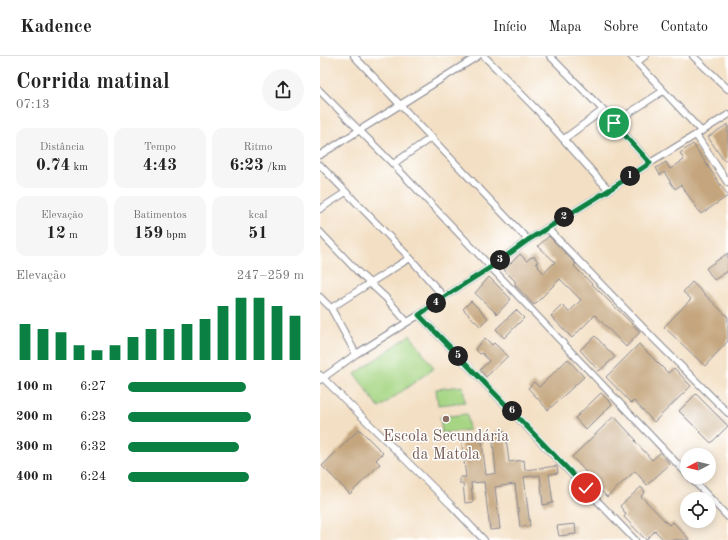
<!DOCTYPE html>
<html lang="pt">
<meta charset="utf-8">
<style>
body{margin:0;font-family:"Old Standard TT",serif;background:#f6f6f6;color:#222;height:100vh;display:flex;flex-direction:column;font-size:15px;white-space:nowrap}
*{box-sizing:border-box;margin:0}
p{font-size:13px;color:#767676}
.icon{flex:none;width:22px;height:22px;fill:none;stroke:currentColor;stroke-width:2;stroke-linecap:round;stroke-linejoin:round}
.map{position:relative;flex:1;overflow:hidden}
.drawer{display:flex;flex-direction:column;background:#fff;width:320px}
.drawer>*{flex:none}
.needle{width:26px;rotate:263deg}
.buttons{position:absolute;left:360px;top:392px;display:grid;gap:8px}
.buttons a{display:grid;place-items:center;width:36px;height:36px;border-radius:50%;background:#fff;box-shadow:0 2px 10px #0003;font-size:20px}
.pin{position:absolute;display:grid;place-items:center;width:34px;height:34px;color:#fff;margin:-17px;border:2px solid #fff;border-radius:50%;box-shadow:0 1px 4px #0007}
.km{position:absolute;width:20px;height:20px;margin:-10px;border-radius:50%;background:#222;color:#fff;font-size:11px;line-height:20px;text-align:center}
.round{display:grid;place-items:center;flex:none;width:42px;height:42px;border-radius:21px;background:#f6f6f6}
.summary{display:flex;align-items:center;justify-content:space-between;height:68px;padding:0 16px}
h1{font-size:22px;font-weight:800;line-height:30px}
.stats{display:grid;grid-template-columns:repeat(3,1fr);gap:6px;height:68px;padding:4px 16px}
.stats div{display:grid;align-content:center;border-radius:10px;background:#f6f6f6;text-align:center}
.stats b{font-size:17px;font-weight:800}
.stats small{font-size:11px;font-weight:400}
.stats p{font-size:11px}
.chart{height:112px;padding:8px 16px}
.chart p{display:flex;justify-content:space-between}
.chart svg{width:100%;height:72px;margin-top:4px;stroke:#0b8043;stroke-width:6}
ul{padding:0 16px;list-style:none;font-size:13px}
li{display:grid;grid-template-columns:64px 48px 1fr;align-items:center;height:30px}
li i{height:10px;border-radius:5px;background:#0b8043}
header{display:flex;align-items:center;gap:24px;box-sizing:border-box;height:56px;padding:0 20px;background:#fff;border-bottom:1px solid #e0e0e0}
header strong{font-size:19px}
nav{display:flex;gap:22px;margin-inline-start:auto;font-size:14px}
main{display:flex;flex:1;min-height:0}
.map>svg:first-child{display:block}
</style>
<header>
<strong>Kadence</strong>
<nav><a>Início</a><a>Mapa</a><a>Sobre</a><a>Contato</a></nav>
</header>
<main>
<section class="drawer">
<div class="summary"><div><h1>Corrida matinal</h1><p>07:13</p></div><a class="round"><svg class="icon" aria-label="share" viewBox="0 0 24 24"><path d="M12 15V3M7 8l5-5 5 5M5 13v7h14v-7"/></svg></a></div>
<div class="stats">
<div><p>Distância</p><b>0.74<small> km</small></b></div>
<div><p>Tempo</p><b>4:43</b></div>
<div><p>Ritmo</p><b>6:23<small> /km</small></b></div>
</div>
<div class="stats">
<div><p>Elevação</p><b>12<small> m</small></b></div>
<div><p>Batimentos</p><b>159<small> bpm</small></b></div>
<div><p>kcal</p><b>51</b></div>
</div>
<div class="chart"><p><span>Elevação</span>247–259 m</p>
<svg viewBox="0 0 160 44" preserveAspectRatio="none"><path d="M5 44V22M15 44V25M25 44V27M35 44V35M45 44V38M55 44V35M65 44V30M75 44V25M85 44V25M95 44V22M105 44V19M115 44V11M125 44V6M135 44V6M145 44V11M155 44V17"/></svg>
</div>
<ul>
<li><b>100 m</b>6:27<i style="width:67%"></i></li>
<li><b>200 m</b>6:23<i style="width:70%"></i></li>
<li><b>300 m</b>6:32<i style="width:63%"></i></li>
<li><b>400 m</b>6:24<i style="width:69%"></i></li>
</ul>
</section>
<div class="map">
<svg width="408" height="484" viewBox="0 0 408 484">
<rect width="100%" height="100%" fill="#fff"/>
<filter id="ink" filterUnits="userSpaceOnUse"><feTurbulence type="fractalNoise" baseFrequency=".025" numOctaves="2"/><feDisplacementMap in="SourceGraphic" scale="8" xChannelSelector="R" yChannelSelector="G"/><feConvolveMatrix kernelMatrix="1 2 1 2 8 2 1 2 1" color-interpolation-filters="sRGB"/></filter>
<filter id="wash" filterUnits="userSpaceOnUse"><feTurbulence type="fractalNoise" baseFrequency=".012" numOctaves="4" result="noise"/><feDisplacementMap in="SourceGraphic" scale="16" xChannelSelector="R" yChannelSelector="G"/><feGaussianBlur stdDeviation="0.9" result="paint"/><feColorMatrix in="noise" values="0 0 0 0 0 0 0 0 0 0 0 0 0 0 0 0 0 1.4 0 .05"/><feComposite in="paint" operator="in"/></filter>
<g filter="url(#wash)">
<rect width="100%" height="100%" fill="#f3dfc3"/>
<path fill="#a6d583" stroke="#608270" d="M 90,279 L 114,312 L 59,352 L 35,318 Z
M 143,330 L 145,346 L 118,349 L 116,333 Z
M 147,358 L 149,374 L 122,377 L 120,361 Z"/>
<g id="blocks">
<path fill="#c4a57d" d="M 408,68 L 408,102 L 404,105 L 388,81 Z
M 373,88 L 408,140 L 381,158 L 361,129 L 355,133 L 344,116 L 340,119 L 336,112 L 346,106 L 350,113 L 364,104 L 360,97 Z
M 229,180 L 256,208 L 254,210 L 320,276 L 306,291 L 275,259 L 252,282 L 231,260 L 242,249 L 249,256 L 261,244 L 240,223 L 214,249 L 195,229 L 195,225 L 184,214 L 200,198 L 207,205 L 211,201 L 212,202 L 214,200 L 218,206 L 216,207 L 219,210 L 218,211 L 224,217 L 235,206 L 218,190 Z
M 408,197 L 408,215 L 394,224 L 386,212 Z
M 169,221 L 191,243 L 177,258 L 155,237 Z
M 372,226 L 408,261 L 408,285 L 385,310 L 344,271 L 371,243 L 363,236 Z
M 151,245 L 168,262 L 160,270 L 143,253 Z
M 196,254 L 204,262 L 184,282 L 176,273 Z
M 275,280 L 295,301 L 279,315 L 260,294 Z
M 165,282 L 172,289 L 174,287 L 188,300 L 166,321 L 160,314 L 169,305 L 162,297 L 160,298 L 155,293 Z
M 319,288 L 348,317 L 354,312 L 371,330 L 334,366 L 314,345 L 311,347 L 286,321 Z
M 248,303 L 264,321 L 228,354 L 208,332 L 214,326 L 219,331 Z
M 281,337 L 292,348 L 266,374 L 255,362 Z
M 376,338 L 408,370 L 391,387 L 359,355 Z
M 294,360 L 316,384 L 315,385 L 332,404 L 340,397 L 350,408 L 327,429 L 315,415 L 287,441 L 276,429 L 277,428 L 252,401 Z
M 39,373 L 63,397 L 56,404 L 60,408 L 30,438 L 2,410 Z
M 185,375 L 189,406 L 204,404 L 205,414 L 237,410 L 238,417 L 229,418 L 233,447 L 223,449 L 220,419 L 204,421 L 210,470 L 200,471 L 195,428 L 175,431 L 180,473 L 170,474 L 164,426 L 151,427 L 153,446 L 145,447 L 143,428 L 140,428 L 140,421 L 146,421 L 141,381 L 161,378 L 166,419 L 176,417 L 172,376 Z
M 321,431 L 325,436 L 321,440 L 349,469 L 353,466 L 370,484 L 344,484 L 335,475 L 326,484 L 304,461 L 306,458 L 300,450 Z
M 255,468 L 256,478 L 239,480 L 237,470 Z"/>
</g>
</g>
<g filter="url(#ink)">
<use href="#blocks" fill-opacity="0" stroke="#878790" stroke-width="1"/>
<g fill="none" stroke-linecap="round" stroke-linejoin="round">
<g stroke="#878790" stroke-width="8">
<path id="minor" d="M 34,0 L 208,184
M 164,0 L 219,56 L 278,122 L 289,134
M 230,0 L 283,54 L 330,107
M 311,0 L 381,75
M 373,0 L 408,33
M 317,6 L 325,0
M 0,35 L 73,108 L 367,418
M 294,67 L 343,35
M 376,79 L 408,127
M 244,83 L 283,54
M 0,99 L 158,0
M 73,108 L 112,81
M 0,109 L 90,202 L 124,241
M 0,153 L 26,136
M 227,172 L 335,284 L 408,357
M 0,176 L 39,217 L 66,242 L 87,266
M 0,241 L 11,252 L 36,298
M 11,252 L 50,227 L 90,202
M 99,259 L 315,484
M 0,319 L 131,449 L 164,484
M 0,324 L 36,298 L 99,259 L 124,241 L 171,211 L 208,184 L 289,134 L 330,107 L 408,59
M 370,421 L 408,461"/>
</g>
<use href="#minor" stroke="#fff" stroke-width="6"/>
</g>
</g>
<g fill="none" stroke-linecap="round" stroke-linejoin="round" filter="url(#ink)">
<g stroke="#fff" stroke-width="8">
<path id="route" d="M 266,432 L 99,259 L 124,241 L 171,211 L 208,184 L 289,134 L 330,107 L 294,67"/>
</g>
<use href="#route" stroke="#0b8043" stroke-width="5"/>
</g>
<circle fill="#8d6e63" stroke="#fff" stroke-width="1.5" cx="126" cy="363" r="4"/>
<g text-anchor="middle" stroke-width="3" stroke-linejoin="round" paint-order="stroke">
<g font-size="16" fill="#785e54" stroke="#fff">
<text x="126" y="385">Escola Secundária<tspan x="126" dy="18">da Matola</tspan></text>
</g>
</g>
</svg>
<div class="buttons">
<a><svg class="needle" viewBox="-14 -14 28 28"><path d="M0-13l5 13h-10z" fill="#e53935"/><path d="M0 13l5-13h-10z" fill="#767676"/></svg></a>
<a><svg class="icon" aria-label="locate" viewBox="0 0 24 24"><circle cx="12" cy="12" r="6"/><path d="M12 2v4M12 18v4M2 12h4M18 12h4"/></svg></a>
</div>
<div class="pin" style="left:294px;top:67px;background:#1e9e55"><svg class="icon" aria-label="arrive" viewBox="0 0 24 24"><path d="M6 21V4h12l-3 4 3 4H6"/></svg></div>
<div class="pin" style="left:266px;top:432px;background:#d93025"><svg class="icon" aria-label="check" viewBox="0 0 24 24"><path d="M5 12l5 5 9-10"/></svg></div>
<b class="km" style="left:310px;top:120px">1</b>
<b class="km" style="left:244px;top:161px">2</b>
<b class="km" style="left:180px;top:204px">3</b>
<b class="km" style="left:116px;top:247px">4</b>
<b class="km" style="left:138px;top:300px">5</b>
<b class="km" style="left:192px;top:355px">6</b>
</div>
</main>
